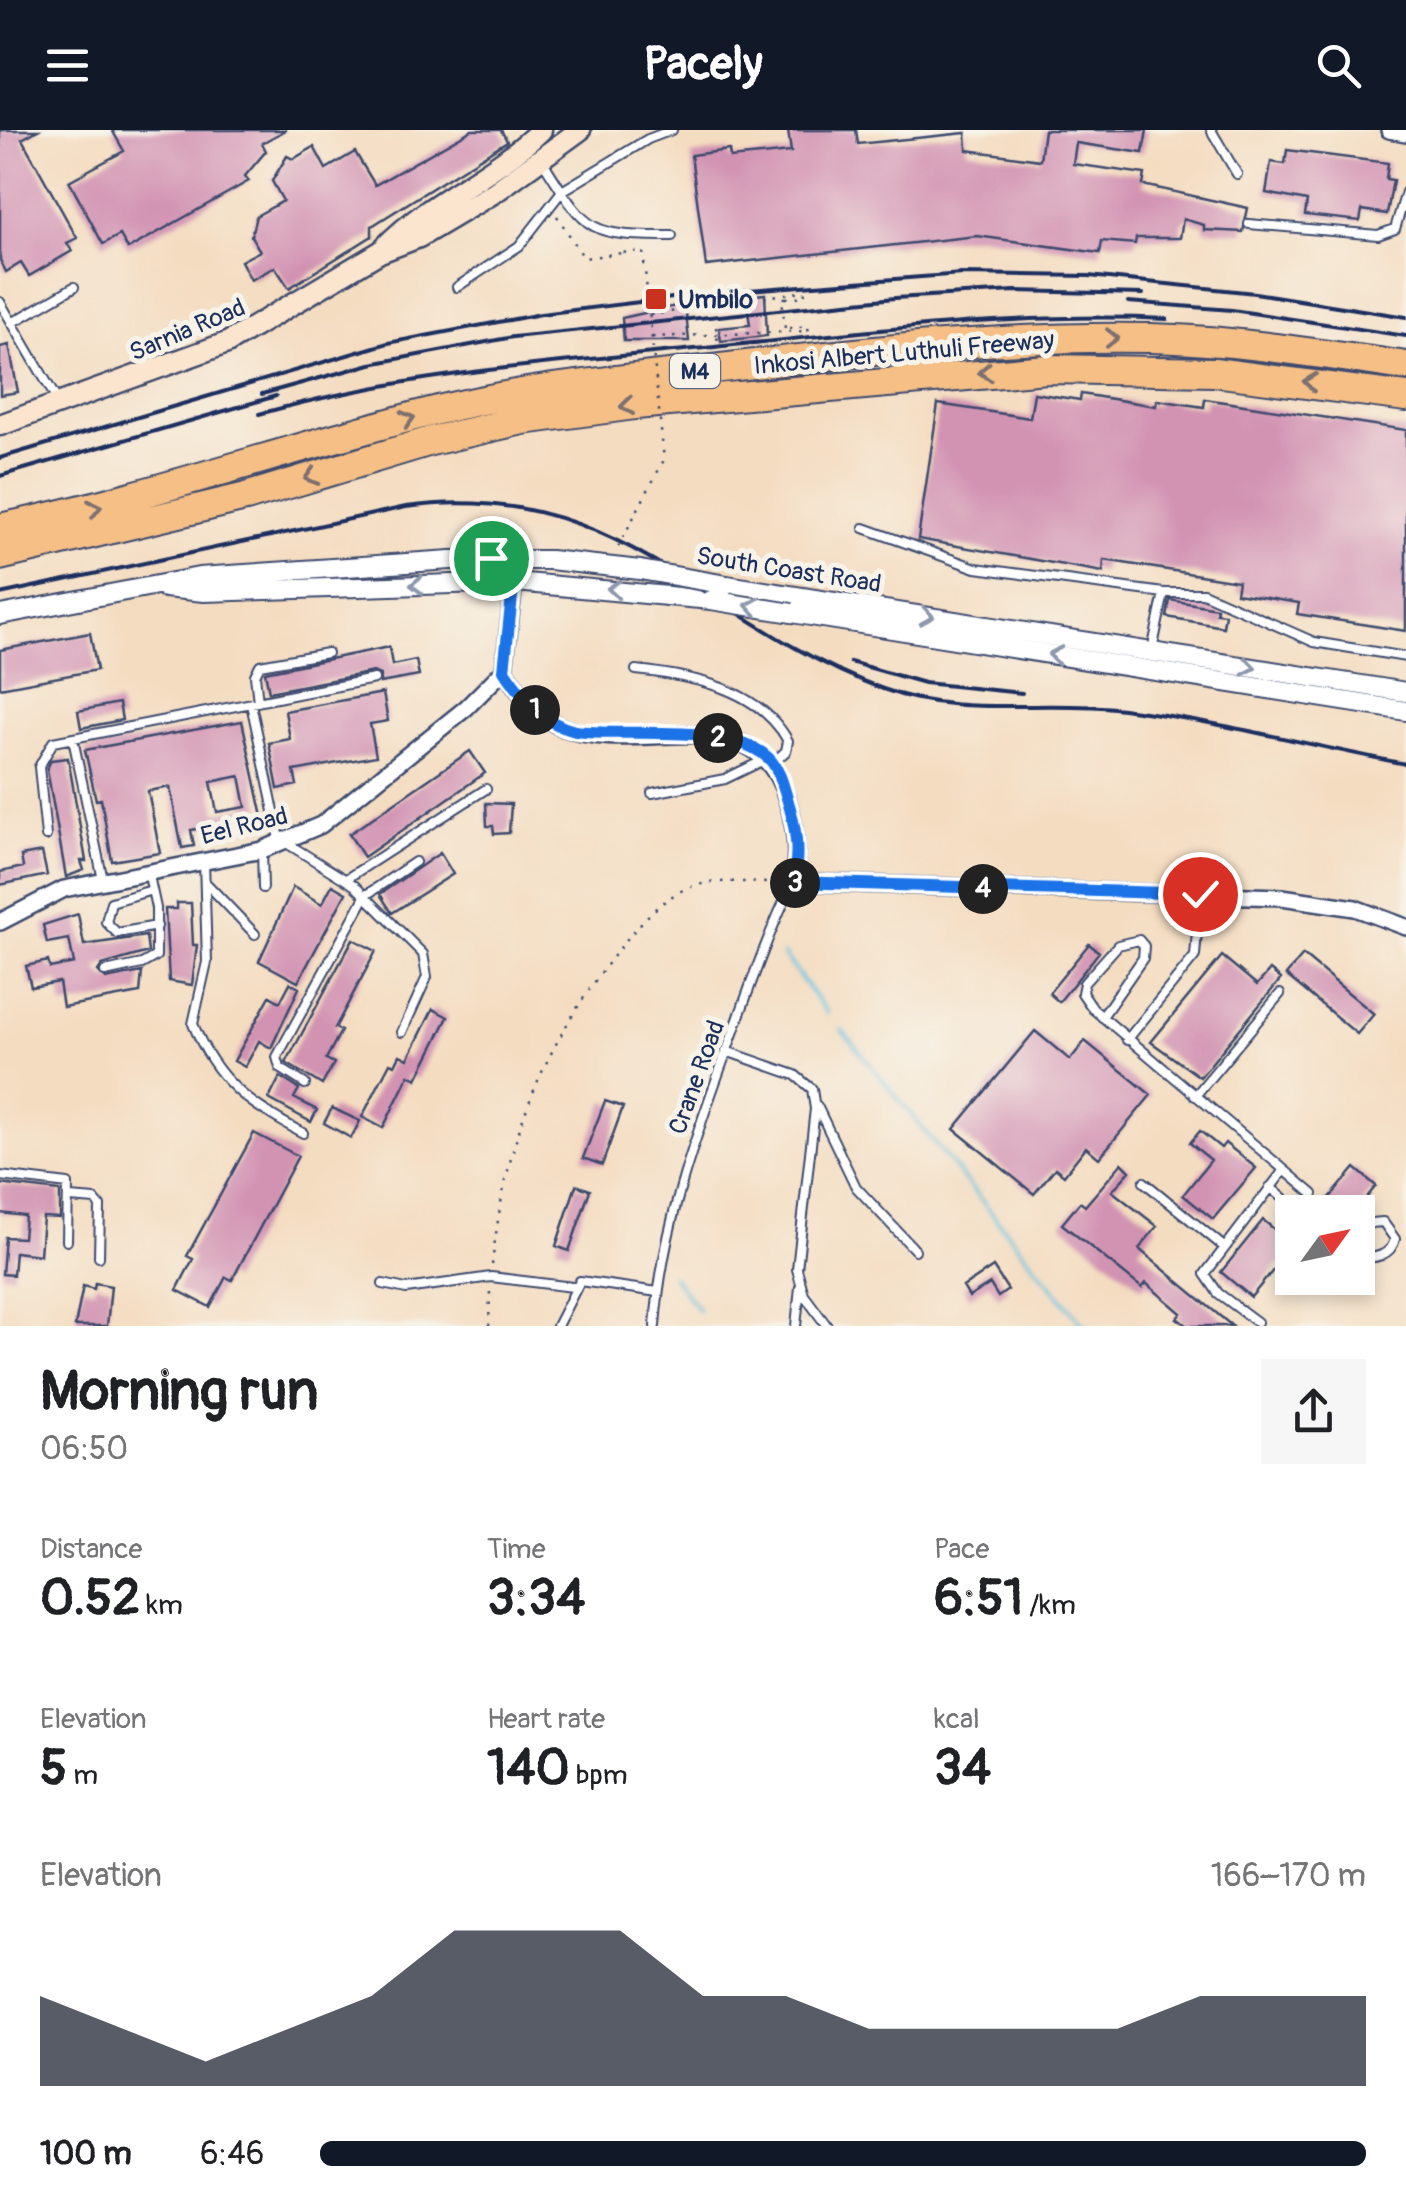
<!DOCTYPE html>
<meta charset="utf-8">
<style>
body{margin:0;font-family:Pangolin,sans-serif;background:#f6f6f6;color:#202124;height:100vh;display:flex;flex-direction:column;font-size:38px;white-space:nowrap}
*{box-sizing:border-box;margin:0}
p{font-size:32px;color:#757577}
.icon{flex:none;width:55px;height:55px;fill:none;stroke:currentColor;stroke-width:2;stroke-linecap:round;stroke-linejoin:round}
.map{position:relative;height:1196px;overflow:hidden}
.side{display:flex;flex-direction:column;background:#fff;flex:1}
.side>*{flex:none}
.needle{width:65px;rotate:57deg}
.fabs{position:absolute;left:1275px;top:1065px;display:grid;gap:20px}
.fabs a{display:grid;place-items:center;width:100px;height:100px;border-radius:0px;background:#fff;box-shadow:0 5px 15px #0003;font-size:50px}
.pin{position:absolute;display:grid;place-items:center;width:85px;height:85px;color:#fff;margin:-42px;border:5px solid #fff;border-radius:50%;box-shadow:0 2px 10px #0007}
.km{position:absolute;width:50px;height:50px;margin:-25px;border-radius:50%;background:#222;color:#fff;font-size:28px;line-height:50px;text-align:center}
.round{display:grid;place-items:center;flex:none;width:105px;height:105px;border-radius:0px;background:#f6f6f6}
.head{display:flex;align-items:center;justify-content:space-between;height:170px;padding:0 40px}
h1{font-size:55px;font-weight:700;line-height:75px}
.figures{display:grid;grid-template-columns:repeat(3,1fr);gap:15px;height:170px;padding:10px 40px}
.figures div{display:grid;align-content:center}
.figures b{font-size:50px;font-weight:700}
.figures small{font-size:28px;font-weight:400}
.figures p{font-size:28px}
.chart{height:280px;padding:20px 40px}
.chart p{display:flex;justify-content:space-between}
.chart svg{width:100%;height:180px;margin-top:10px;fill:#111827;opacity:.7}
ul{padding:0 40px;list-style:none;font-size:32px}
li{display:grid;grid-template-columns:160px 120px 1fr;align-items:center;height:75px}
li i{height:25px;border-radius:12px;background:#111827}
header{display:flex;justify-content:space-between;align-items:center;height:130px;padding:0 40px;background:#111827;color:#fff;font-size:45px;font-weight:700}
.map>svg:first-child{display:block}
</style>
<header><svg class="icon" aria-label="menu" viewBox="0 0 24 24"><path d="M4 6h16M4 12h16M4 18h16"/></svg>Pacely<svg class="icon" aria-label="search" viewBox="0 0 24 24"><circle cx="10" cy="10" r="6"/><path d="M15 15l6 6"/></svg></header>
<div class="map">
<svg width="1406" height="1196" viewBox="0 0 1406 1196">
<rect width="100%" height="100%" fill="#f7f3e8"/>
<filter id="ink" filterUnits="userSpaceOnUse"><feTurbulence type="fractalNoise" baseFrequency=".01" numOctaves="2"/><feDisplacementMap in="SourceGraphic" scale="20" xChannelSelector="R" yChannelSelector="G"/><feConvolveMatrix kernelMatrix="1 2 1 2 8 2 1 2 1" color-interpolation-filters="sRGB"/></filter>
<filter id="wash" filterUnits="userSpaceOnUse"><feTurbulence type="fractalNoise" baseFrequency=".0048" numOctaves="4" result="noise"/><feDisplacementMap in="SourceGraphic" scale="40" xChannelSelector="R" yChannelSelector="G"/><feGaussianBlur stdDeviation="2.25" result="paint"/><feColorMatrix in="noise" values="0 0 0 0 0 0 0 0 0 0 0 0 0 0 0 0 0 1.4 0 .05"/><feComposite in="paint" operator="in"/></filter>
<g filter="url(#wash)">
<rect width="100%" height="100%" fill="#f4dcc0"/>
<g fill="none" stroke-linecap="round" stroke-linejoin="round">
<path stroke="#5fbfdd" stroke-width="4" d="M 783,824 L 827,883
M 842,900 L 1084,1196
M 673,1147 L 699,1180"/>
</g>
<g id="blocks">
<path fill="#d293b2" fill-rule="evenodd" d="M 0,0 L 38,0 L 22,9 L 77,108 L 67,113 L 72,121 L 29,146 L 21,133 L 6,142 L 0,130 Z
M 112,0 L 286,0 L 262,13 L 266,21 L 245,46 L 249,51 L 128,119 L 120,105 L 103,114 L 69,51 L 124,21 Z
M 472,0 L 501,0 L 507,11 L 372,96 L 372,106 L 289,158 L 275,137 L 251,150 L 241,131 L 260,121 L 251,106 L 256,86 L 283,71 L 272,51 L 287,26 L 293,29 L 314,17 L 326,39 L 355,22 L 375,55 Z
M 788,0 L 856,0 L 858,14 L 966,3 L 967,20 L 1040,30 L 1044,0 L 1147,0 L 1143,23 L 1076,13 L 1073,34 L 1145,44 L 1143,55 L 1248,78 L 1243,102 L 1204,100 L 1204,95 L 1183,89 L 1180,108 L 1136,108 L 1135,114 L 1102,111 L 1100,123 L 977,106 L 706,136 L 691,25 L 729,20 L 730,28 L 791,22 Z
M 1287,20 L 1388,33 L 1386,49 L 1393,50 L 1387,84 L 1362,80 L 1360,91 L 1305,85 L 1307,71 L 1266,63 L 1271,32 L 1285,34 Z
M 765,164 L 767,206 L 721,211 L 719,198 L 750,195 L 746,166 Z
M 685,174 L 689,211 L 624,211 L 622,188 Z
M 9,215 L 18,262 L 0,265 L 0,217 Z
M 1034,263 L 1080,270 L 1081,264 L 1156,276 L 1157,270 L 1204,277 L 1205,269 L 1406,300 L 1406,501 L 1297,484 L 1299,473 L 1236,463 L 1238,451 L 1104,430 L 1103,442 L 918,409 L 938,274 L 1030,288 Z
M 1170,470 L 1217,478 L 1216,483 L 1225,484 L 1223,497 L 1167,487 Z
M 90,503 L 97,540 L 0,558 L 0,520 Z
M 389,517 L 392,535 L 416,530 L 419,546 L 380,553 L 380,545 L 373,542 L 269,562 L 265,542 Z
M 383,563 L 388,591 L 370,594 L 376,626 L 294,641 L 297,655 L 278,659 L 269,613 L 290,609 L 285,581 Z
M 119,573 L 122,590 L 81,598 L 78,581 Z
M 242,591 L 263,687 L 191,700 L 194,716 L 182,718 L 170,657 L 148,661 L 160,723 L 112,731 L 101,669 L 96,670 L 85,620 ZM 240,646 L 246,677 L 217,682 L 211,652 Z
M 470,621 L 485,643 L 364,727 L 349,704 Z
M 68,628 L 86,731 L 81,731 L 84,740 L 66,747 L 47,639 L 51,630 Z
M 486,673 L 511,674 L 509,703 L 494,704 L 493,696 L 487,696 Z
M 42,722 L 47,745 L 0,755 L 0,742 L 23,737 L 21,726 Z
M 440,723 L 453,744 L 392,783 L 380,764 Z
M 332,755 L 346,763 L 298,852 L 259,831 L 293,757 L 322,774 Z
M 177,773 L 191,773 L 193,815 L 197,815 L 192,855 L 169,851 L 165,779 L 177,779 Z
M 78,784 L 84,815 L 146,806 L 148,822 L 102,835 L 98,841 L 106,849 L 142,842 L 140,863 L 63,877 L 59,852 L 31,857 L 26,836 L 48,831 L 50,838 L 74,833 L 69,809 L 47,813 L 43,795 Z
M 353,809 L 376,821 L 335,898 L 341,901 L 326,929 L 334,933 L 322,955 L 286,933 Z
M 1089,814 L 1099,822 L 1059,872 L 1049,863 Z
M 1303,825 L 1374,884 L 1357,904 L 1286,845 Z
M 1222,826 L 1257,855 L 1270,840 L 1281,849 L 1200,947 L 1151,912 Z
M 290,853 L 299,858 L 271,918 L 259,911 L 245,937 L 234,931 L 270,866 L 280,872 Z
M 433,879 L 448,887 L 417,949 L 409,945 L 383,998 L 362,987 L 390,933 L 395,935 L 400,925 L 408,929 Z
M 1035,901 L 1070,930 L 1085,911 L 1151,965 L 1099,1028 L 1086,1017 L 1064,1045 L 1055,1038 L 1034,1064 L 954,999 Z
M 280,947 L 299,959 L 294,968 L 317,980 L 311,992 L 269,969 Z
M 605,971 L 623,977 L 602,1035 L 583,1028 Z
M 332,978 L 360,991 L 351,1008 L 324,993 Z
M 1200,1001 L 1221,1018 L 1225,1013 L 1256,1038 L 1213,1089 L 1183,1065 L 1211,1030 L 1190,1013 Z
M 254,1003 L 298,1026 L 232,1150 L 226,1147 L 210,1177 L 177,1160 L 193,1129 L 187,1126 Z
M 1122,1033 L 1130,1041 L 1112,1061 L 1157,1096 L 1139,1119 L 1232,1196 L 1187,1196 L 1177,1188 L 1181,1183 L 1146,1153 L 1142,1158 L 1062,1094 L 1080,1072 L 1085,1076 Z
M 1355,1038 L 1376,1056 L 1363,1072 L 1369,1077 L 1364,1082 L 1318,1082 Z
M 0,1054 L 60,1061 L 60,1088 L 43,1087 L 40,1125 L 15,1122 L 13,1145 L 2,1144 L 5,1107 L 23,1108 L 25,1086 L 0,1083 Z
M 576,1055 L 590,1060 L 569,1121 L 556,1116 Z
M 1263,1090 L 1292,1114 L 1292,1142 L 1280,1132 L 1251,1167 L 1221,1142 Z
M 993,1137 L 1008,1160 L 998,1167 L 990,1154 L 969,1167 L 963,1157 Z
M 95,1153 L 111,1156 L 107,1196 L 75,1196 L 83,1156 L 94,1159 Z"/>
</g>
</g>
<g filter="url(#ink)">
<use href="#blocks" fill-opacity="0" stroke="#3c496d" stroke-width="2.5"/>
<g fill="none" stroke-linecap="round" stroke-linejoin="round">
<g stroke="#3c496d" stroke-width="12">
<path id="service" d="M 1211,0 L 1237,44
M 542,30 C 587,101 585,106 672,106
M 1249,94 L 1378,105 L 1395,99 L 1406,62
M 457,157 L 519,116 L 562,61 L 648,9 L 672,0
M 0,172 L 57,270
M 12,193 L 74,157
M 864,398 L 976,438 L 1164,463 L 1152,521
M 1164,463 L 1203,463 L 1314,512 L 1406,527
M 636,540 C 691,546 759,558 788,611 L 786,621 L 773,633
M 258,572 L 255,545 L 260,535 L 327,523
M 251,574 L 280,709 L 354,755 L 423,824 L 427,847 L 402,902
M 73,609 L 103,750
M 652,663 L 725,649 L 762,631
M 46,706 L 39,637 L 53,612 L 374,549
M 262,720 L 263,758
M 204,731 L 207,832 L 193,894 C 217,952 250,975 303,1003
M 346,749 L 486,659
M 205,752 L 255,804
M 152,760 L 111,772 L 106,792 L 117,803 L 157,796
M 105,842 L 142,834 L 156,826 L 156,778 L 148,741
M 1102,887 L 1143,828 L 1144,816 L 1139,810 L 1118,815 L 1084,853 L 1082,863 L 1093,879 L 1313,1064
M 1127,910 L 1195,826 L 1200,765
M 726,921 L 795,945 L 812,959 L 815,979 L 797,1139 L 804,1165 L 827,1196
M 305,954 L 280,938 L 277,927 L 366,765 L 415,732
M 1195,966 L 1280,864
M 817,976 L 856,1057 L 915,1120
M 0,1046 L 68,1054 L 67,1111
M 1144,1052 L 1224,1117
M 1270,1057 L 1300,1082
M 70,1068 L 95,1070 L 100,1076 L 99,1127
M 1358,1104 L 1371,1093 L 1383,1092 L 1395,1109 C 1391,1126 1373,1130 1358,1126
M 383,1154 L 406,1159 L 491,1147 L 573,1157
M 1257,1192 L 1218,1163 L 1205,1144 L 1284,1040
M 557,1196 L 580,1151 L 658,1162
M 655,1196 C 662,1100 693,1013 726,923 C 747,865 766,808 793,752
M 796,1196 L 800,1157"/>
</g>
<g stroke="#3c496d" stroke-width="20">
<path id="minor" d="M 1389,0 L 1406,3
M 504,540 C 520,563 536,587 564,598 C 642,628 754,562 787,669 C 796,697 799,723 793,752 L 1282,767 L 1355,778 L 1406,797
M 0,792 L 64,759 L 262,720 L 321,695 L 466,578 L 504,540 L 515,443"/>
</g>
<g stroke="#3c496d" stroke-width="22">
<path id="tertiary" d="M 727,455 L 1406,562
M 165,458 L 204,462 L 515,452 L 711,470
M 792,483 L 1406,581
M 0,485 L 199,447 L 451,430 L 550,430 L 640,440"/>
</g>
<g stroke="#3c496d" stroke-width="25">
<path id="secondary" d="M 385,117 C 430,70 494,46 541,0
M 0,295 L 227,213 L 380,122 L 419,107 L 495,62 L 580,0"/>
</g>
<g stroke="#3c496d" stroke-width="32">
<path id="motorway" d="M 0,398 C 149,367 291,317 438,280 C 531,257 627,249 721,238 C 864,221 1007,205 1151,208 C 1236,210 1322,224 1406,236
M 0,426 L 246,367 L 431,311 L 523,290 L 635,275 L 1047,239 L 1214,242 L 1406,267"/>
</g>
<path stroke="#3c496d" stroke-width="2.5" stroke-dasharray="2.5 8" stroke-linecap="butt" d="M 557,86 L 584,128 L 622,123
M 716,166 L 718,183
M 786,168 L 805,166 L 804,157
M 650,185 L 805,161
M 716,197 L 718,214
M 789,198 L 808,196 L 809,205
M 652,207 L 809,201
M 492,1135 C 505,1015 537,927 610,831 C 629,806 653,775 681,761 C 710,746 749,754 780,753
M 489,1196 L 490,1158"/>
<use href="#service" stroke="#fff" stroke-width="8"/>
<use href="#minor" stroke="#fff" stroke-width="15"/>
<use href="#tertiary" stroke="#fff" stroke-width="18"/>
<use href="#secondary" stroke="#fbe5cf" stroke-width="20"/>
<use href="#motorway" stroke="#f5bf86" stroke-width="28"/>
<path stroke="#1b2f5e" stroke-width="4" d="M 1128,172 L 1232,180 L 1406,206
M 262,264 L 371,234 L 513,207 L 895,168 L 1015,161 L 1143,164
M 259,284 C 407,242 563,232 715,217 C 866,202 1016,182 1167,189
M 0,328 L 388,213 L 541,184 L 722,162 L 962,144 L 1089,146 L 1255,163 L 1406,187
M 0,346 L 276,266
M 0,464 L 406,377 C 618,347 705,494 883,559 C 960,588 1043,569 1123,579 C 1218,591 1312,616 1406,634
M 850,532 L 924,553 L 1022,563"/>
<g stroke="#3c496d" stroke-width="22" stroke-linecap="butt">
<path id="tertiary-bridge" d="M 640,440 L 727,455
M 711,470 L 792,483"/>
</g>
<path stroke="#3c496d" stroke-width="2.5" stroke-dasharray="2.5 8" stroke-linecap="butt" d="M 786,168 L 782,168 L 785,199 L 789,198
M 618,417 L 664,330 L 643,121 L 622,123"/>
<use href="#tertiary-bridge" stroke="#fff" stroke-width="18"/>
</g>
<defs><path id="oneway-chevron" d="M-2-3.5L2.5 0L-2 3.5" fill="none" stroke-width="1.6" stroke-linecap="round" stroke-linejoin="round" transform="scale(2.5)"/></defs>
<g stroke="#7d7070">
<use href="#oneway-chevron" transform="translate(1112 208)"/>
<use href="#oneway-chevron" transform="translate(985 242) rotate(177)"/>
<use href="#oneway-chevron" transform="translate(1310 252) rotate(-173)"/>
<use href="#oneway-chevron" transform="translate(627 276) rotate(173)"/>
<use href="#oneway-chevron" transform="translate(408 289) rotate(-16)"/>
<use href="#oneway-chevron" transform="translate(311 347) rotate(163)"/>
<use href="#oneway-chevron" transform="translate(95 378) rotate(-13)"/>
</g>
<g stroke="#8d97ae">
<use href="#oneway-chevron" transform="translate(417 455) rotate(178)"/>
<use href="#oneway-chevron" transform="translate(614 459) rotate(-175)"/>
<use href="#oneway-chevron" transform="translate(752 476) rotate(-171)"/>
<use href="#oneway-chevron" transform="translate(927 486) rotate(9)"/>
<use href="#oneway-chevron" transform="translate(1055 525) rotate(-171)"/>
<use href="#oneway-chevron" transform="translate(1249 537) rotate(9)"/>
</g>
</g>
<g fill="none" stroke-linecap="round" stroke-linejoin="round" filter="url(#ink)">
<g stroke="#fff" stroke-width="20">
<path id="route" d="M 491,428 L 516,429 L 504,540 C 523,567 541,593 575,601 C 627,608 737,590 772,632 C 780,642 783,655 787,668 C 796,697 800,723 793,752 L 1200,764"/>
</g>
<use href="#route" stroke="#1a73e8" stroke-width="12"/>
</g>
<rect fill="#c8321e" stroke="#f7f3e8" stroke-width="4" x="644" y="157" width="24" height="24" rx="5"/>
<g text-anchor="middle" stroke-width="10" stroke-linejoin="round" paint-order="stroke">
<rect fill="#f7f3e8" stroke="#5d6a87" stroke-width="2.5" x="670" y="224" width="50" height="34" rx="8"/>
<g font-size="22" font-weight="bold" fill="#1b2f5e">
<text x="695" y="249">M4</text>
</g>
<g font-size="25" font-weight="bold" fill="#1b2f5e" stroke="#f7f3e8" text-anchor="start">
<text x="678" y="178">Umbilo</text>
</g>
<g font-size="25" fill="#1b2f5e" stroke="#f7f3e8">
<text transform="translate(187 199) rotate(-23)" y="9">Sarnia Road</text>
<text transform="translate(904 222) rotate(-5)" y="9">Inkosi Albert Luthuli Freeway</text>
<text transform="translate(789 439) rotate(9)" y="9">South Coast Road</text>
<text transform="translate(244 695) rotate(-14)" y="9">Eel Road</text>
<text transform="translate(696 947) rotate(-70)" y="9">Crane Road</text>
</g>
</g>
</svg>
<div class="fabs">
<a><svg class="needle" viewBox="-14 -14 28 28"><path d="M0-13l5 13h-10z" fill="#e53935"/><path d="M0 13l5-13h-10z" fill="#757577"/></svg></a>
</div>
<div class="pin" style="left:491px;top:428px;background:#1e9e55"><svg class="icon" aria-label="arrive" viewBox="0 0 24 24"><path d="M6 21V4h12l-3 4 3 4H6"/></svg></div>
<div class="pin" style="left:1200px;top:764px;background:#d93025"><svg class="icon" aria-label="check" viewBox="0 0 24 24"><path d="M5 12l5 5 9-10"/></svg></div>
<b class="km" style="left:535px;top:580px">1</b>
<b class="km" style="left:718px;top:608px">2</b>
<b class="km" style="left:795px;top:753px">3</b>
<b class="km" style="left:983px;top:759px">4</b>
</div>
<section class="side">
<div class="head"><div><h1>Morning run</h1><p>06:50</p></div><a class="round"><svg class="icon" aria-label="share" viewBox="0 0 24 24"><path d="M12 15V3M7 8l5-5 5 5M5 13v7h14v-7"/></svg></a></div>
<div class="figures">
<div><p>Distance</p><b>0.52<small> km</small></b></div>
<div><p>Time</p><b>3:34</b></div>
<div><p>Pace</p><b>6:51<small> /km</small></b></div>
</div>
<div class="figures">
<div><p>Elevation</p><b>5<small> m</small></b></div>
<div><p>Heart rate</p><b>140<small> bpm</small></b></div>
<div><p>kcal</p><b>34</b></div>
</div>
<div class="chart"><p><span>Elevation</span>166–170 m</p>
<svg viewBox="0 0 160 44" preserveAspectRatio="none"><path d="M0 44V22L10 30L20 38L30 30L40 22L50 6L60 6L70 6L80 22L90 22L100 30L110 30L120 30L130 30L140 22L150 22L160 22V44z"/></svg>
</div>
<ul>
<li><b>100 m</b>6:46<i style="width:100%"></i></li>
</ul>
</section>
